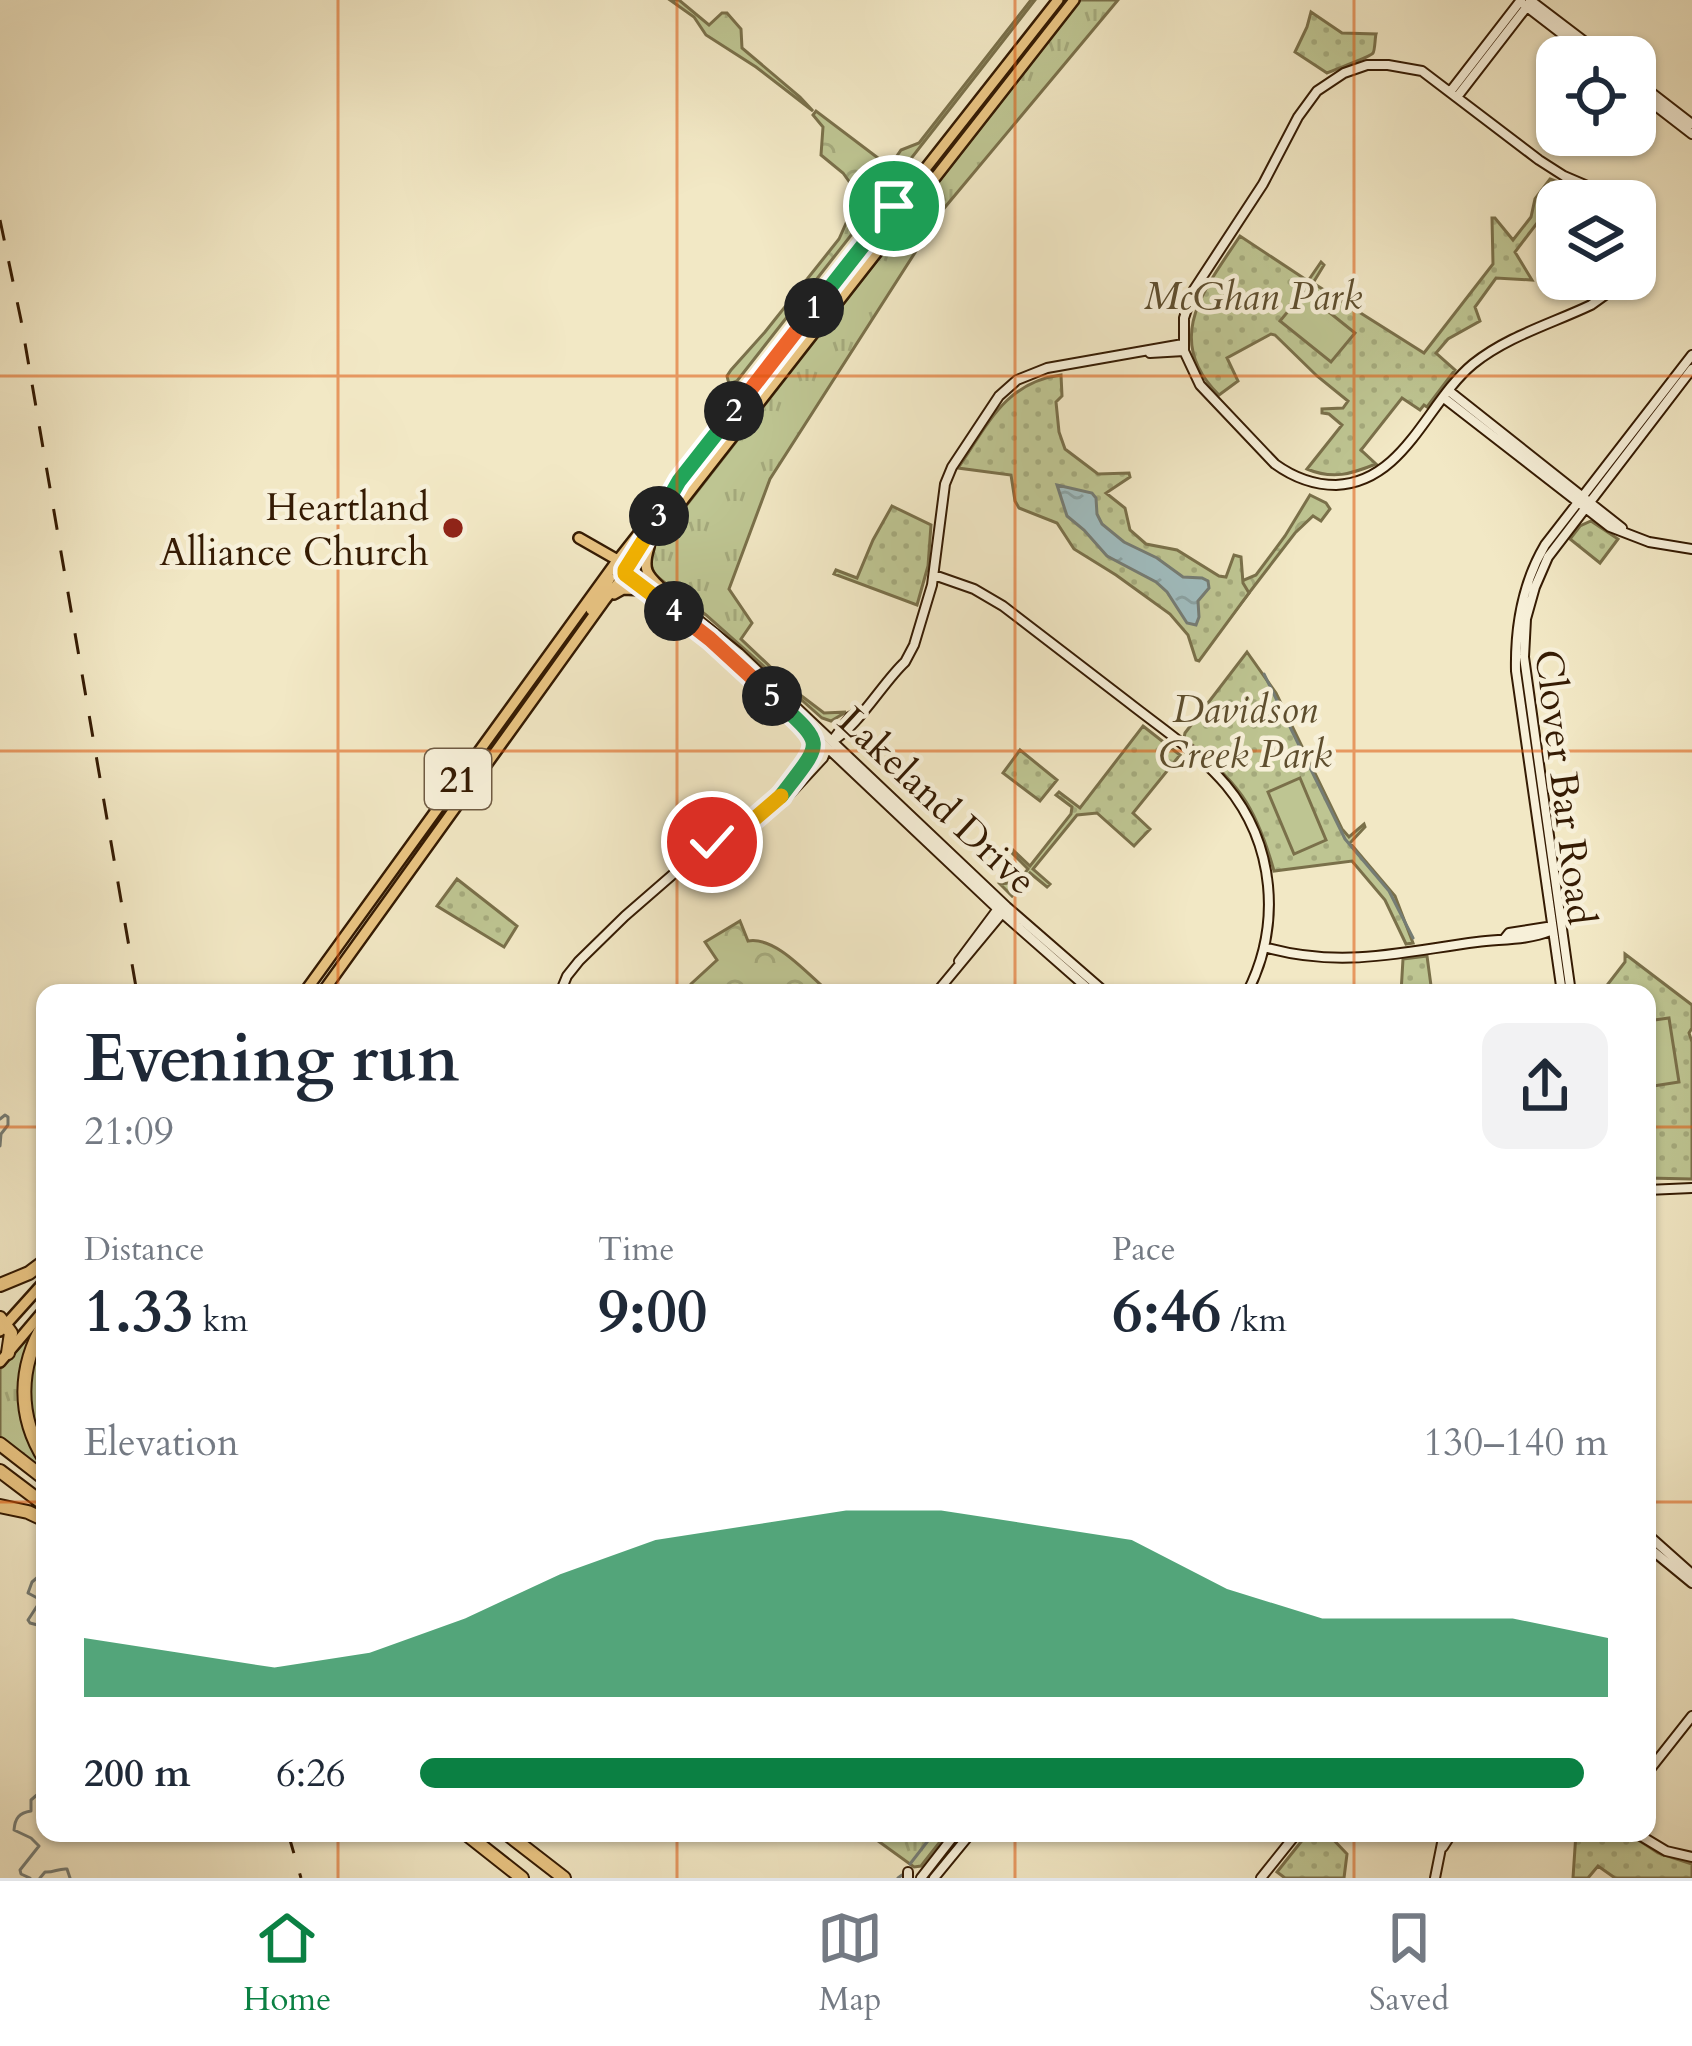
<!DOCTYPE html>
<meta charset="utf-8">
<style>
body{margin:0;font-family:Cardo,serif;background:#f2f2f3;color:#1f2937;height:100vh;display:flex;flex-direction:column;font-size:45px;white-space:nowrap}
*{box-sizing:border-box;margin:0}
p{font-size:39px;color:#747a83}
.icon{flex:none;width:66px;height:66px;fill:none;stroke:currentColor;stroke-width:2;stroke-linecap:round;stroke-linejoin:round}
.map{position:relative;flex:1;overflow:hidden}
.panel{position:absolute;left:36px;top:984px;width:1620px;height:858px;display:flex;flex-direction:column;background:#fff;border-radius:24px;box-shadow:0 3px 9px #0004}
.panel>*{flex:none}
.tools{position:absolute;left:1536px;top:36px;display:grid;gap:24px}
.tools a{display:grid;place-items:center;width:120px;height:120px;border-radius:24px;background:#fff;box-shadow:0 3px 9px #0004;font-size:60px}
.pin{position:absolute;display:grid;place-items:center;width:102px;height:102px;color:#fff;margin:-51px;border:6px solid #fff;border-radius:50%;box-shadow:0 3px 12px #0007}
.km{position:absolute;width:60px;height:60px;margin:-30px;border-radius:50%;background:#222;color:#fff;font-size:33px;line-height:60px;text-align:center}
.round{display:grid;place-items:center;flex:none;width:126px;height:126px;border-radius:24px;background:#f2f2f3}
.overview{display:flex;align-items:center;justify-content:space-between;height:204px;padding:0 48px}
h1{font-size:66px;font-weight:700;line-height:90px}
.figures{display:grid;grid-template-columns:repeat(3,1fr);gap:18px;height:204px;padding:12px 48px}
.figures div{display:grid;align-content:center}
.figures b{font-size:60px;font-weight:700}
.figures small{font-size:33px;font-weight:400}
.figures p{font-size:33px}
.chart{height:336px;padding:24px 48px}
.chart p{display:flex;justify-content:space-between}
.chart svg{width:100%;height:216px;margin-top:12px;fill:#0b8043;opacity:.7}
ul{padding:0 48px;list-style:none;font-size:39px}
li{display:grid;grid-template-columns:192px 144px 1fr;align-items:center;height:90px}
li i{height:30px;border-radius:15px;background:#0b8043}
.tab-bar{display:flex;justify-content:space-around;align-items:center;height:168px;border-top:3px solid #e0e1e3;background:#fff;font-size:33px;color:#747a83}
.tab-bar a{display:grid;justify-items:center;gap:6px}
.tab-bar .active{color:#0b8043}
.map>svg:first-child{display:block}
</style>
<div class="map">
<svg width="1692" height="1878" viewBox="0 0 1692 1878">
<defs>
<pattern id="grass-tufts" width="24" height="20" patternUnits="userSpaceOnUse" patternTransform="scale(3)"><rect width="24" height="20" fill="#bec592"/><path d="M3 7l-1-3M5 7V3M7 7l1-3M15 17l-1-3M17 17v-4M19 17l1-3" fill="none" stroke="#a4a97c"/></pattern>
<pattern id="forest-crowns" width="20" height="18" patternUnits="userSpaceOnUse" patternTransform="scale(3)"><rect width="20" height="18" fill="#bec592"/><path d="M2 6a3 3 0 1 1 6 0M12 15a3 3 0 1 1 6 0" fill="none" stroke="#a4a97c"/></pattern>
<pattern id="park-dots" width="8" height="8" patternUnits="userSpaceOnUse" patternTransform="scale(3)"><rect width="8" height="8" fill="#bec592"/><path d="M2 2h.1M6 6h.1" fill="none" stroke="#a4a97c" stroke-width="1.8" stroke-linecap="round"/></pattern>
<pattern id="water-ripples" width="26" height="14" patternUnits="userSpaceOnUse" patternTransform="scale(3)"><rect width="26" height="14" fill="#a0bdc0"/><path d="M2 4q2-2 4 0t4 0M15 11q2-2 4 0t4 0" fill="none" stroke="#8aa2a3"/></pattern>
</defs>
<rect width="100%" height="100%" fill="#f2e8c5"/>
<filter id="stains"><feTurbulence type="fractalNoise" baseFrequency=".00167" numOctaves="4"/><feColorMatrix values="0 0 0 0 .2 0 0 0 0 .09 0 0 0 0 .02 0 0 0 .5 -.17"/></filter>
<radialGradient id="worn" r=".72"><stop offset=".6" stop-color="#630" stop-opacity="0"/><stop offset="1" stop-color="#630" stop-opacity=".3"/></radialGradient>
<path fill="url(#grass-tufts)" stroke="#7a704a" stroke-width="3" d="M 1080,0 L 1118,0 L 941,212 L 770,479 L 729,589 L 752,623 L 741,639 L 799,694 L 824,713 L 846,712 L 831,721 L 822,718 L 706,615 L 655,575 L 647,556 Z
M 45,1328 L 45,1452 C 25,1411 25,1369 45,1328 Z
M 32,1333 L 21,1390 L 45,1465 L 45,1473 L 0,1437 L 0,1369 Z
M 867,1833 L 902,1836 L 927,1833 L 933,1838 L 937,1833 L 947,1833 L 921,1866 L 914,1867 Z"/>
<path fill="url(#forest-crowns)" stroke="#7a704a" stroke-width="3" d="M 670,0 L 679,0 L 709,25 L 722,13 L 727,13 L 741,29 L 742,48 L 800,97 L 813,111 L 756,67 L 706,35 L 694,17 Z
M 1031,0 L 1035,0 L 737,381 L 729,384 L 727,376 L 731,370 L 765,332 L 839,239 L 847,221 L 853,187 L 843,173 L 821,155 L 823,127 L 813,115 L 816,111 L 882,161 L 892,163 L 901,150 L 919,143 Z
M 1310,495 L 1326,503 L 1330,509 L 1321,521 L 1313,516 L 1295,533 L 1219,632 L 1232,585 L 1256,575 L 1285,536 Z
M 740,921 L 748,941 C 776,936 808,975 830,993 L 685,993 L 691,984 L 717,960 L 705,942 Z"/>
<path fill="url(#park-dots)" stroke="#7a704a" stroke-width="3" d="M 1311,12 L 1342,33 L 1376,34 C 1375,37 1375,51 1373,53 C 1371,57 1335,69 1327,73 L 1295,52 L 1307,27 Z
M 1550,179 L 1566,185 L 1515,252 L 1532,280 L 1496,278 L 1475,307 L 1480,321 L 1448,339 L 1436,353 L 1455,370 L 1427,407 L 1424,405 L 1420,410 L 1402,398 L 1361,450 L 1376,464 C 1351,474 1333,480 1307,469 L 1342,425 L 1329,414 L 1322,413 L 1322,409 L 1343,408 L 1348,401 L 1317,376 L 1275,335 L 1271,334 L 1227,358 L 1238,381 L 1219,395 C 1162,339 1205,289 1240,236 L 1308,281 L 1321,262 L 1324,265 L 1313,283 L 1424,353 L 1493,264 L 1492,218 L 1495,218 L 1513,240 L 1531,217 L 1535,199 Z
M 1061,375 L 1062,396 L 1056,402 L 1059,432 L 1065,449 L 1098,474 L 1129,473 L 1130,477 L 1106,493 L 1125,508 L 1130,530 L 1146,544 L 1177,550 L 1219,576 L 1226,577 L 1234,555 L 1241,557 L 1243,583 L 1249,593 L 1199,661 L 1196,660 L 1188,635 L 1170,614 L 1116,575 L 1074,549 L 1057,523 L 1019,508 L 1015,501 L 1011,475 L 958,468 C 987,426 1005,382 1061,375 Z
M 892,506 L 931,525 L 928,566 L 917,605 L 834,574 L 836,570 L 857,578 L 873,540 Z
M 1591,521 L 1618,539 L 1600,563 L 1570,539 L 1580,526 Z
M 1247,652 L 1276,693 L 1342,829 L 1349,837 L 1364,824 L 1365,827 L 1350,843 L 1395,896 L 1413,943 L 1406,944 L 1385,900 L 1352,861 L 1274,871 C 1255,803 1238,783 1184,738 L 1185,733 Z
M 1143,726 L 1180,755 L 1133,813 L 1150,829 L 1134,846 L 1097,813 L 1077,815 L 1033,869 L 1050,884 L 1047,887 L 1030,873 L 1012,896 L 1000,884 L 1018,882 L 1028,869 L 1011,852 L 1013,850 L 1030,866 L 1071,814 L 1072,807 L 1056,795 L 1059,792 L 1080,808 Z
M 1020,750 L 1057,780 L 1040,801 L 1003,773 Z
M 457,879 L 517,926 L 504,947 L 437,906 Z
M 1625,954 L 1692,1005 L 1692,1028 L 1689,1033 L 1692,1042 L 1692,1179 L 1647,1178 L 1647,993 L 1601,993 L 1625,962 Z
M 1427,956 L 1432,993 L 1401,993 L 1403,959 Z
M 1308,1833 L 1327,1833 L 1347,1854 L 1344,1878 L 1285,1878 L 1277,1872 Z
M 1576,1833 L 1628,1833 L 1658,1853 L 1692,1864 L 1692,1878 L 1615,1878 L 1598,1866 L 1588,1878 L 1573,1878 Z"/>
<path fill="#bec592" stroke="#7a704a" stroke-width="3" d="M 1304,292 L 1355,333 L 1331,362 L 1280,321 Z
M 1300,778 L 1326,840 L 1294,854 L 1268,792 Z
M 1669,1018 L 1679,1082 L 1647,1087 L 1647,1021 Z"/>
<path fill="url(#water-ripples)" stroke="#757c74" stroke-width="3" d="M 1057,485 L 1092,493 L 1096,498 L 1097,514 L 1102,524 L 1124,542 L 1157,558 L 1183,577 L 1202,578 L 1208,581 L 1209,588 L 1198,601 L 1199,617 L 1196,625 L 1187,623 L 1167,592 L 1156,582 L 1107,556 L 1084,530 L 1067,516 Z"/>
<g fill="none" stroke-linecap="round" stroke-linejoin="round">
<path stroke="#757c74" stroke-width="3" d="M 1264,674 L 1345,839 L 1389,891 L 1413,938
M 0,1119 L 5,1115 L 8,1117 L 8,1125 L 1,1134 L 0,1146
M 45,1571 L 32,1582 L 28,1593 L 41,1600 L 28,1620 L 30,1623 L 45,1627
M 45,1758 L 41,1769 L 45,1779
M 910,1864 L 934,1833
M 30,1878 L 21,1874 L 20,1870 L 39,1846 L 31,1838 L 14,1830 C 15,1818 19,1813 31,1811 L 31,1800 L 45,1788
M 40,1878 L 45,1872 C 53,1873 59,1868 67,1869 L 70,1878
M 898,1878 L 902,1875"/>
<g stroke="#351b03" stroke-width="12">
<path id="secondary" d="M 1530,0 L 1605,57
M 1523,4 L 1592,57
M 1635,80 L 1692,124
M 1635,90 L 1692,134
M 1450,92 L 1521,0
M 1457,97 L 1532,0
M 1609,201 L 1599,191 L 1564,176 L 1539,160 L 1422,71 L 1388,65 L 1367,65 L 1344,73 L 1317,91 L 1298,117 L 1263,184 L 1193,291 L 1184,318 L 1184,351 L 1200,385 L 1275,464 C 1293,477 1313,485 1336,485 C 1405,482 1427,402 1473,364 C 1508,336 1551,324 1591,305 L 1605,295 L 1617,279
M 1150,353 L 1184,351
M 1449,391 L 1622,528
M 1444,398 L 1610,527 L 1649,542 L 1692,549
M 614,565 L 743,668 L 1002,913 L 1093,993
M 934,575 L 974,589 L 1003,606 C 1045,638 1086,670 1128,702 C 1161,728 1199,753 1226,785 C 1275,844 1282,925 1247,993
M 663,591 L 739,653 L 1007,907 L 1106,993
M 832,741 C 857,728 884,681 905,662 L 914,645 L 932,585 L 945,484 L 952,467 L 999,396 L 1017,380 L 1047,368 L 1183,344
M 832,741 L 850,717 L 860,711
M 781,795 L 824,749
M 1505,938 L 1509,933 L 1547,927 L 1551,931
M 1264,947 C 1342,969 1400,952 1477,942 C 1502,939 1528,940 1550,931
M 959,961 L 1000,906
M 560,993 L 567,976 L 579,961 L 625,916 L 709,843 L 752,821 L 787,797 L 823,758 L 827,748
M 936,993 L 1004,911
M 1562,993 L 1516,671 C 1515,626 1522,584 1545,545 L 1692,355
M 1571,993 L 1524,657 L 1526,619 L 1535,587 L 1548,557 L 1692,369
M 1647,1190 L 1692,1188
M 1647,1534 L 1692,1574
M 1647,1546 L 1692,1583
M 1647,1773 L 1692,1716
M 1516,1833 L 1520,1835 L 1549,1833
M 1636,1833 L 1666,1851 L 1692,1857
M 1443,1847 L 1452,1833
M 908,1878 L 908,1872
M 921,1878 L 956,1833
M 934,1878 L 971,1833
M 1261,1878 L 1297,1833
M 1435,1878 L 1444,1833"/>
</g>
<g stroke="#351b03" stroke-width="14">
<path id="primary" d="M 579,538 L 621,562
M 649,547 C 641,573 649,576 666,593
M 627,563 L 658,517
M 614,594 L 623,589 L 645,590
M 591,610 L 610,578
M 304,993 L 614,565 L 1058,0
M 322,993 L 604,601 L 1074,0
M 0,1331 L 45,1281
M 0,1362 L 45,1309"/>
</g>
<g stroke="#351b03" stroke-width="16">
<path id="highway" d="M 0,1285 L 29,1273 L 45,1261
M 0,1318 L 11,1333 L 8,1353
M 45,1322 C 18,1367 17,1416 45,1460
M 0,1444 L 45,1479
M 0,1471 L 45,1505
M 0,1506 L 28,1512 L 45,1520
M 465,1833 L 522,1878
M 506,1833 L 564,1878"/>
</g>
<use href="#secondary" stroke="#f7f0d9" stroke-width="8"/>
<use href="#primary" stroke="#e9c482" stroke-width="9"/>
<use href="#highway" stroke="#e9c482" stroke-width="12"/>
<path stroke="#351b03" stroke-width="3" stroke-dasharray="21 21" stroke-linecap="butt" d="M 0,220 L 21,320 L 137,993
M 288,1833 L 301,1878"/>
</g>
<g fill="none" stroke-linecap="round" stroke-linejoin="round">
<g stroke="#fff" stroke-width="24">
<path id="split-1" d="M 814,308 L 894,206"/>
</g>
<g stroke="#fff" stroke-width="24">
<path id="split-2" d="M 734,411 L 814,308"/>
</g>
<g stroke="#fff" stroke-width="24">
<path id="split-3" d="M 659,516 L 679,481 L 734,411"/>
</g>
<g stroke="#fff" stroke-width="24">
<path id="split-4" d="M 659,516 L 625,570 L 625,574 L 674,611"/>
</g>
<g stroke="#fff" stroke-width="24">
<path id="split-5" d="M 674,611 L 710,639 L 772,696"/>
</g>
<g stroke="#fff" stroke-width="24">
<path id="split-6" d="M 772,696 C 826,747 825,738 781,796"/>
</g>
<g stroke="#fff" stroke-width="24">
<path id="split-7" d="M 712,842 L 752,821 L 781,796"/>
</g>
<use href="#split-1" stroke="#22a559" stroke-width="15"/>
<use href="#split-2" stroke="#f0652b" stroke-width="15"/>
<use href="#split-3" stroke="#22a559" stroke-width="15"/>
<use href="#split-4" stroke="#f5b400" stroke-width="15"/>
<use href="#split-5" stroke="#f0652b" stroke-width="15"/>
<use href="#split-6" stroke="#22a559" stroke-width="15"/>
<use href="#split-7" stroke="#f5b400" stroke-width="15"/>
</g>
<path fill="none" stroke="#df560c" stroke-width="3" stroke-opacity="0.55" d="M 338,0 L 338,993M 677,0 L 677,993M 1015,0 L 1015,993M 1354,0 L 1354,993M 0,376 L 1692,376M 0,751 L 1692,751M 0,1127 L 45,1127M 1647,1127 L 1692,1127M 0,1502 L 45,1502M 1647,1502 L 1692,1502M 338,1833 L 338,1878M 677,1833 L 677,1878M 1015,1833 L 1015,1878M 1354,1833 L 1354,1878"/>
<circle fill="#8f2418" stroke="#f7f0d9" stroke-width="4.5" cx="453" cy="528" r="12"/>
<g text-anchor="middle" stroke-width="9" stroke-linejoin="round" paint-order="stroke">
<rect fill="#f7f0d9" stroke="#6f5b43" stroke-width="3" x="425" y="749" width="66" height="60" rx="9"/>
<g font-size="36" font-weight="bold" fill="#351b03">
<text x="458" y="792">21</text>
</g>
<g font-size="39" font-style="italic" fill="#5e4e2e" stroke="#f7f0d9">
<text x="1253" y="309">McGhan Park</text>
<text x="1245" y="722">Davidson<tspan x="1245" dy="45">Creek Park</tspan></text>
</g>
<g font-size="39" fill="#351b03" stroke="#f7f0d9" text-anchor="end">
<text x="429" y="520">Heartland<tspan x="429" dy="45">Alliance Church</tspan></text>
</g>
<g font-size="39" fill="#351b03" stroke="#f7f0d9">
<text transform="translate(1566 787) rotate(83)" y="14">Clover Bar Road</text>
<text transform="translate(938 800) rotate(43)" y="14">Lakeland Drive</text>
</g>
</g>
<rect width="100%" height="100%" filter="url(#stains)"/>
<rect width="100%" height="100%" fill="url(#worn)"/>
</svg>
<div class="tools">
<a><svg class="icon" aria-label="locate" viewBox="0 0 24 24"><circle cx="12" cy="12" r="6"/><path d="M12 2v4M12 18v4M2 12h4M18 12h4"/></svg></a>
<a><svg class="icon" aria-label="layers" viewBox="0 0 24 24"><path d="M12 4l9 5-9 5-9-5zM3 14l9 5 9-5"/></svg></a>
</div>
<div class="pin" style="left:894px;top:206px;background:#1e9e55"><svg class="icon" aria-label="arrive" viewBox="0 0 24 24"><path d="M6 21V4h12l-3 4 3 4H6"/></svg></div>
<div class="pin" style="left:712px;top:842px;background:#d93025"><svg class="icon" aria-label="check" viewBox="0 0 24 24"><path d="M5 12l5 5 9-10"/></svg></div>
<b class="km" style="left:814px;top:308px">1</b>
<b class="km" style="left:734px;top:411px">2</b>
<b class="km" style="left:659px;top:516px">3</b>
<b class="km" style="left:674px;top:611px">4</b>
<b class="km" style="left:772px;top:696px">5</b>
<section class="panel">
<div class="overview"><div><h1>Evening run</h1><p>21:09</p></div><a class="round"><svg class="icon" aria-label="share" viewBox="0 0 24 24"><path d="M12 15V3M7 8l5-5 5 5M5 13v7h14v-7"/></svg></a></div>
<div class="figures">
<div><p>Distance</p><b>1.33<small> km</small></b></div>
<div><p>Time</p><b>9:00</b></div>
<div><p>Pace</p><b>6:46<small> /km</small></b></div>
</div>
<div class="chart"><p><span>Elevation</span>130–140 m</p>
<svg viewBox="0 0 160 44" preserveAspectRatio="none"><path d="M0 44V32L10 35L20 38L30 35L40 28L50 19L60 12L70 9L80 6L90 6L100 9L110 12L120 22L130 28L140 28L150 28L160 32V44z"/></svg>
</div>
<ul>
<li><b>200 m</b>6:26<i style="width:98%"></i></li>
</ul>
</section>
</div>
<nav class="tab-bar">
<a class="active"><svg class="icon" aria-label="home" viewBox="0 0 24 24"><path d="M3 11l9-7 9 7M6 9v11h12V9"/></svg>Home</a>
<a><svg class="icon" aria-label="map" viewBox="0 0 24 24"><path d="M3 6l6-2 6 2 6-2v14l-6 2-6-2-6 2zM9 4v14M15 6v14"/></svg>Map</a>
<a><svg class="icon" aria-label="saved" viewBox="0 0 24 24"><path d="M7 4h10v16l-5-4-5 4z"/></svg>Saved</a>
</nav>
